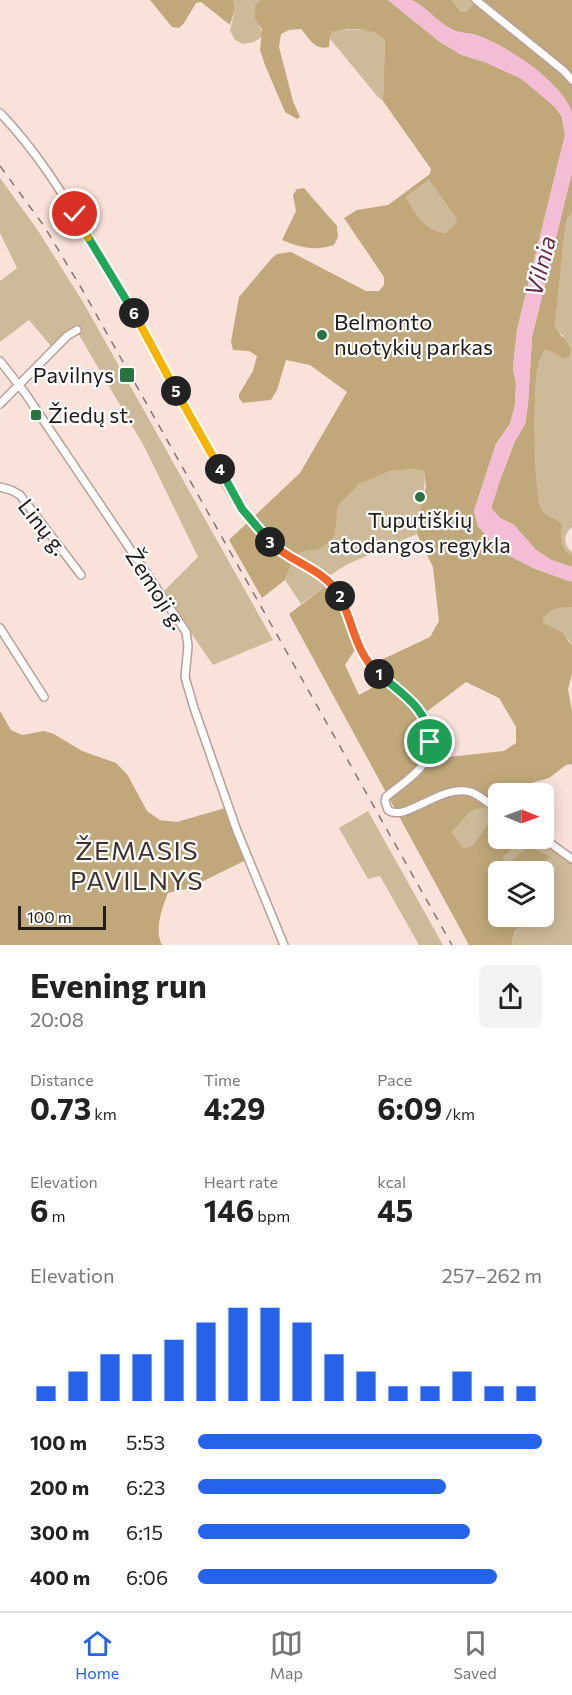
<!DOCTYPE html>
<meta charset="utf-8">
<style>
body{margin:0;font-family:Commissioner,sans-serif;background:#f2f2f2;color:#222;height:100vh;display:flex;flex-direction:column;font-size:22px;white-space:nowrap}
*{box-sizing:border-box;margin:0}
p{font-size:20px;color:#767676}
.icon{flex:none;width:33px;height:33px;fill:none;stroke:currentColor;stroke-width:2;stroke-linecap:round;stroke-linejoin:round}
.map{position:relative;height:945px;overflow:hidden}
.side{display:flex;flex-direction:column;background:#fff;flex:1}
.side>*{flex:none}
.needle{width:39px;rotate:91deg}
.tools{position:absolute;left:488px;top:783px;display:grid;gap:12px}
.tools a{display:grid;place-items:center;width:66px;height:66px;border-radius:9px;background:#fff;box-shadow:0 3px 15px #0003;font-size:30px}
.scale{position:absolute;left:18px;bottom:15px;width:88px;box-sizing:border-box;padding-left:6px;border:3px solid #221a17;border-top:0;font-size:16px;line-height:21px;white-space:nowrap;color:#221a17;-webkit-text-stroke:4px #fff;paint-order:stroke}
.pin{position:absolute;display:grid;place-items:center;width:51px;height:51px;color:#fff;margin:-26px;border:3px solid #fff;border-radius:50%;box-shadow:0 2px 6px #0007}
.km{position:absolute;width:30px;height:30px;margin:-15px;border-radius:50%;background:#222;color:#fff;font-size:16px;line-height:30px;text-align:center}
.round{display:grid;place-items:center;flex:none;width:63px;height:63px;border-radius:9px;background:#f2f2f2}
.overview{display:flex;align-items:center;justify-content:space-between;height:102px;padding:0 30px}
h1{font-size:33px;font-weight:700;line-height:45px}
.metrics{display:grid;grid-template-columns:repeat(3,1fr);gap:9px;height:102px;padding:6px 30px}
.metrics div{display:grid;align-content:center}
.metrics b{font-size:30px;font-weight:700}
.metrics small{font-size:16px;font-weight:400}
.metrics p{font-size:16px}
.chart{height:168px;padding:12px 30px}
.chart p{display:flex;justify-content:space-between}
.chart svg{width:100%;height:108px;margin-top:6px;stroke:#2563eb;stroke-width:6}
ul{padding:0 30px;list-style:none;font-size:20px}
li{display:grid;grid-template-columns:96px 72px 1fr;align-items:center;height:45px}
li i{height:15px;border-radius:8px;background:#2563eb}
.menu{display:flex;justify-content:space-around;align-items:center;height:84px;border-top:2px solid #e0e0e0;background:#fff;font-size:16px;color:#767676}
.menu a{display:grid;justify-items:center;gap:3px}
.menu .active{color:#2563eb}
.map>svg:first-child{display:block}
</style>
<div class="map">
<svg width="572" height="945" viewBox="0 0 572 945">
<rect width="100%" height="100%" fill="#fae2db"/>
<path fill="#cdba99" d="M 233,0 L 260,0 C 248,13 261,22 263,36 L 254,42 L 243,44 L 235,40 L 230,31 L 235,9 Z
M 452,0 L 471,0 L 474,3 L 466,12 L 461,12 Z
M 337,30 C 353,30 373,26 385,39 L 383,101 L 377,96 L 331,40 L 329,37 L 332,32 Z
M 0,178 L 37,229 L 83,302 L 273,640 L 213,665 L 163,592 L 198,557 L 145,448 L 75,328 L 51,346 L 29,320 L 0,342 L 0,281 L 17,268 L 0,233 Z
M 429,180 L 457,219 L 453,227 L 446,233 C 424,229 416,215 406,197 Z
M 572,213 L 572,527 C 563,534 563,545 572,552 L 572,556 C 560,549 561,536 562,524 C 557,519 547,516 543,511 C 533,499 534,400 536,381 C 537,370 539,358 545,350 L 550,350 L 563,358 L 563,335 L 557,332 L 555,326 L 565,229 L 567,219 Z
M 413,469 L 424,471 C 427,494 418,512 417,534 L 346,565 L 323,580 L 330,586 L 326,586 L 301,604 L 285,580 L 292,562 L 298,554 L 304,551 L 317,550 L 335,535 L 338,506 L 359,484 L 391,471 Z
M 564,607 L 572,607 L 572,646 L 569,640 L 543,623 C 542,611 555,609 564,607 Z
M 490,806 L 498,812 L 498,819 L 493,817 L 473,845 L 463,849 L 452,832 L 471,811 Z
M 368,811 L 443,945 L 419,945 L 380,876 L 368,879 L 339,828 Z
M 538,838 L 572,861 L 572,945 L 513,945 L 512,942 L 516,931 L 512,920 L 503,917 L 543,916 L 543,872 L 537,871 L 550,857 L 507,865 L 501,858 L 512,849 L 514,839 Z"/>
<path fill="#c0a87a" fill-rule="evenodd" d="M 150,0 L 233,0 L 235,9 L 230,25 L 201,2 L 196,3 L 184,23 L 179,28 L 172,27 Z
M 260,0 L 388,0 L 440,42 L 462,55 L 485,62 L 522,79 L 555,107 L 562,117 L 565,135 L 517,330 L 513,368 L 516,384 L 515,405 L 510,424 L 496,444 L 474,511 L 478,526 L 491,541 L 508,555 L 533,568 L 572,582 L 572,607 C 560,607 550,608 543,619 L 543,623 L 562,632 L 572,646 L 572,674 L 568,689 L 572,711 L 572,764 L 566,765 L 549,778 L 509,789 L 505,793 L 498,794 L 496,803 L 490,806 L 471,811 L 452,832 L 463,849 L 473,845 L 493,817 L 498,819 L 498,838 L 514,839 L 512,849 L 502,858 L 507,864 L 529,846 L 550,857 L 537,871 L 498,872 L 497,911 L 498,916 L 512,920 L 517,925 L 512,942 L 513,945 L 469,945 L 289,614 L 326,586 L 330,586 L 342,605 L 356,648 L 345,665 L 359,695 L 379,684 L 380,681 L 377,676 L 377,664 L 381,660 L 430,637 L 439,621 L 433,567 L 417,534 L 418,518 L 426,487 L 424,471 L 413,469 L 391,471 L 359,484 L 338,506 L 335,535 L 330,541 L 317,550 L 304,551 L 298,554 L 292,562 L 285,580 L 262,598 L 229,540 L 300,473 L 347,392 L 310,365 L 286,360 L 277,390 L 271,400 L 243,403 L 239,398 L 239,394 L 253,371 L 257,356 L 249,351 L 233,350 L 231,342 L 239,297 L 272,258 L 277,254 L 291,252 L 366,291 L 379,291 L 384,285 L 384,277 L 344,218 L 357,210 L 388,205 L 430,174 L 431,169 L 383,101 L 385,40 C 374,27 347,27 332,32 L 330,37 L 329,47 C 315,51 309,38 301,29 L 289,30 L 281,34 L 279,47 L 293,101 L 300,117 L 297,119 L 285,112 L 265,65 L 260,50 L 262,29 L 255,19 L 255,6 ZM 429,180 L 457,219 L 453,227 L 445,233 C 424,229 416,215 406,197 ZM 466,682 L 499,698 L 516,727 L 516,743 L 504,751 L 439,758 L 428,752 L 422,722 L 425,713 Z
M 411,0 L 452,0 L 461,12 L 466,12 L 474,3 L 558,72 L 572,85 L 572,113 C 563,83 506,45 476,35 C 469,33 461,33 453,30 C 438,23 425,10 411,0 Z
M 481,0 L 572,0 L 572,73 Z
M 572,172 L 572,213 L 567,219 L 565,229 L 555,326 C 558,335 567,338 571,351 L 568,357 L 563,358 L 549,350 L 545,350 C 539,358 537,370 536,381 C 534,400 533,500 543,511 C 547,516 557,519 562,524 C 561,536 560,549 572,556 L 572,567 L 551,560 L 536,550 L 514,525 L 500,518 L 491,508 L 501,477 L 515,441 L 525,424 L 528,404 L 532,337 Z
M 304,188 L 337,226 L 338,237 L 334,245 C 313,251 302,248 282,240 L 296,211 L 293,195 L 297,189 Z
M 0,711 L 11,730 L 22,735 L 44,731 L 54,734 L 82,751 L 116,763 L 127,774 L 147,811 L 160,820 L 177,822 L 225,808 L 244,861 L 187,889 L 168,893 C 162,908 154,930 162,945 L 0,945 Z"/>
<path fill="#f3bed5" d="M 388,0 C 395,0 406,0 412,0 C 423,4 439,23 453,30 C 461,33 469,33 476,35 C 506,45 563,82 572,113 L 572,172 L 532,337 L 528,404 L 525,424 L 515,441 L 501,477 L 491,508 L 500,518 L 514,525 L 536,550 L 551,560 L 572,567 L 572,582 L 533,568 L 508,555 L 491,541 L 478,526 L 474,511 L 496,444 L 510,424 L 515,405 L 516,384 L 513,368 L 517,330 L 565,135 L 562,117 L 555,107 L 522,79 L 485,62 L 462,55 L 440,42 Z"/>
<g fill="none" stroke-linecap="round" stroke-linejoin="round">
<g stroke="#b69f98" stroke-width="10">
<path id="street" d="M 476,0 L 564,71 L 572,80
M 0,113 C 35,149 61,191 87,234 C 124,295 158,358 192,420 C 209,449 228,493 249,518 C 257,527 264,538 273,545 C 291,560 313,566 330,582 C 353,603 350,640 369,664 C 385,684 424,702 429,729 C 436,767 409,777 386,797 L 385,801 L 388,810 C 406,823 441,783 471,792 C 481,796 489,804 498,810
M 0,361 L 25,393 L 186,632 L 188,646 L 185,677 L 194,708 L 237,831 L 284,945
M 0,404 L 67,336 L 77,330
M 0,487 L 11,490 L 20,495 L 81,575
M 0,628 L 44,697
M 543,838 L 572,859"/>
</g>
<use href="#street" stroke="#fff" stroke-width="7"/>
<path stroke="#847570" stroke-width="1.5" stroke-dasharray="8 8" stroke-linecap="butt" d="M 0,166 L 44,226 L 83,291 L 452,945"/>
</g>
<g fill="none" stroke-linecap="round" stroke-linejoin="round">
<g stroke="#fff" stroke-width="12">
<path id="split-1" d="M 379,674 C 402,694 429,709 430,742"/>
</g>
<g stroke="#fff" stroke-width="12">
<path id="split-2" d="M 340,596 C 353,622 355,653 379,674"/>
</g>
<g stroke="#fff" stroke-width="12">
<path id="split-3" d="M 270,542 C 291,563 324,568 340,596"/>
</g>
<g stroke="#fff" stroke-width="12">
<path id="split-4" d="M 220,469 L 242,509 L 270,542"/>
</g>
<g stroke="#fff" stroke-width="12">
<path id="split-5" d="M 176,391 L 220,469"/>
</g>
<g stroke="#fff" stroke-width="12">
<path id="split-6" d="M 134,313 L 176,391"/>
</g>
<g stroke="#fff" stroke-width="12">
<path id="split-7" d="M 88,237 L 134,313"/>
</g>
<g stroke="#fff" stroke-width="12">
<path id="split-8" d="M 75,214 L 88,237"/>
</g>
<use href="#split-1" stroke="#22a559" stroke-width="8"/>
<use href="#split-2" stroke="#f0652b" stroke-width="8"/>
<use href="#split-3" stroke="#f0652b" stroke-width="8"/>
<use href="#split-4" stroke="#22a559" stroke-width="8"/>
<use href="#split-5" stroke="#f5b400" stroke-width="8"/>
<use href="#split-6" stroke="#f5b400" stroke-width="8"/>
<use href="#split-7" stroke="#22a559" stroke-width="8"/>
<use href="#split-8" stroke="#f5b400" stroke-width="8"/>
</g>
<g fill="#287341" stroke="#fff" stroke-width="2">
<circle cx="322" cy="335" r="6"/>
<rect x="119" y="367" width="16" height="16" rx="3"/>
<rect x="30" y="409" width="12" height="12" rx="3"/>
<circle cx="420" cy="497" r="6"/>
</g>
<g text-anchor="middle" stroke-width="4.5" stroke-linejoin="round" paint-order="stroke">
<g font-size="22" fill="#221a17" stroke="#fff" text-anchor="start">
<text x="334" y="330">Belmonto<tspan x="334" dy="25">nuotykių parkas</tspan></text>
<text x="114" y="383" text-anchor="end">Pavilnys</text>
<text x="48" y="423">Žiedų st.</text>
<text x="420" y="528" text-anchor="middle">Tuputiškių<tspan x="420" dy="25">atodangos regykla</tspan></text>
</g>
<g font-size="22" fill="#221a17" stroke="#fff">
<text transform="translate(43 527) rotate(52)" y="8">Linų g.</text>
<text transform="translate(156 589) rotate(57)" y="8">Žemoji g.</text>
</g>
<g font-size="24" font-style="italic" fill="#6c2e4d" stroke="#fff">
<text transform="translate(541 266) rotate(-76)" y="8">Vilnia</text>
</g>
<g font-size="26" letter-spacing="1.5" fill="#412f2a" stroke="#fff">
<text x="137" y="860">ŽEMASIS<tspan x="137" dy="30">PAVILNYS</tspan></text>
</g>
</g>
</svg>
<div class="tools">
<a><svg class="needle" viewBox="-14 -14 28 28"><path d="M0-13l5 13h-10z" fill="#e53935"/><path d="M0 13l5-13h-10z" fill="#767676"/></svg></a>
<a><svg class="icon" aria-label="layers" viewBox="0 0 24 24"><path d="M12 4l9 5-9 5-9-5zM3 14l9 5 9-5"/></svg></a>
</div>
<div class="scale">100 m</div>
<div class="pin" style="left:430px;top:742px;background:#1e9e55"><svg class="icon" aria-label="arrive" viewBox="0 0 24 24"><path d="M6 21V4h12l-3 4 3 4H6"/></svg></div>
<div class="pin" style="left:75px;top:214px;background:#d93025"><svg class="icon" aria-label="check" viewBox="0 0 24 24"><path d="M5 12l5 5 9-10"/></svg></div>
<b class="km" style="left:379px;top:674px">1</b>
<b class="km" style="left:340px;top:596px">2</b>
<b class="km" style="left:270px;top:542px">3</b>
<b class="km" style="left:220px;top:469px">4</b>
<b class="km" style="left:176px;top:391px">5</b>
<b class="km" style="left:134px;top:313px">6</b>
</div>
<section class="side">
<div class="overview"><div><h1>Evening run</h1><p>20:08</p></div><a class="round"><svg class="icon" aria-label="share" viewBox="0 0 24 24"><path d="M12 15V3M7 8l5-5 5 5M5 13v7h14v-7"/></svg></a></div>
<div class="metrics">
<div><p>Distance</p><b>0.73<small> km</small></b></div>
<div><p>Time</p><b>4:29</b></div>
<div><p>Pace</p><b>6:09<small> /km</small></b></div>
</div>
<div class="metrics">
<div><p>Elevation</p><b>6<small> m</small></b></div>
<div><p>Heart rate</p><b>146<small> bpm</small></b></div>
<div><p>kcal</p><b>45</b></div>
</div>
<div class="chart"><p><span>Elevation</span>257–262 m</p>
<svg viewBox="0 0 160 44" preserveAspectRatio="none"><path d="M5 44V38M15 44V32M25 44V25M35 44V25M45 44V19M55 44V12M65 44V6M75 44V6M85 44V12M95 44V25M105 44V32M115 44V38M125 44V38M135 44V32M145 44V38M155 44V38"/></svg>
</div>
<ul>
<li><b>100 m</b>5:53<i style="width:100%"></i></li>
<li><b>200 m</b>6:23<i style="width:72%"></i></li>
<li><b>300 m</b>6:15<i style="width:79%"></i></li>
<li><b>400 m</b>6:06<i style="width:87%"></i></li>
</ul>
</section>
<nav class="menu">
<a class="active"><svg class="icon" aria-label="home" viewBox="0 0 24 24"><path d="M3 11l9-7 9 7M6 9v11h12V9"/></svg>Home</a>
<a><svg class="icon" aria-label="map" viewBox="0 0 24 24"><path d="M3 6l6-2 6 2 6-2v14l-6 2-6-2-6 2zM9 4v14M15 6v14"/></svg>Map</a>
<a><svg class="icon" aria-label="saved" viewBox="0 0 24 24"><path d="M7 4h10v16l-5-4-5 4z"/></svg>Saved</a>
</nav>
